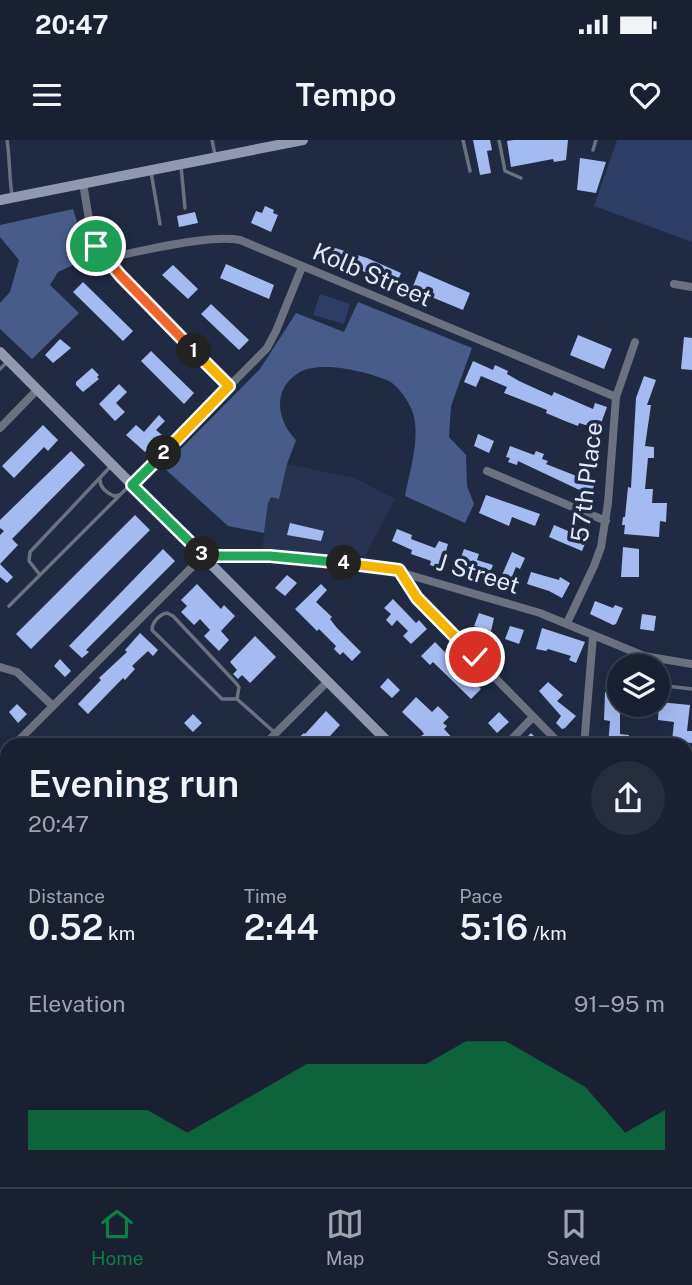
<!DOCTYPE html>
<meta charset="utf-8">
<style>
body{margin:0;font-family:"Public Sans",sans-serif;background:#252d3e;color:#f1f3f6;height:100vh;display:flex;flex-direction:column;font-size:26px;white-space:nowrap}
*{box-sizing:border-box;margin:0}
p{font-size:23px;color:#9fa3ac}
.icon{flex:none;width:38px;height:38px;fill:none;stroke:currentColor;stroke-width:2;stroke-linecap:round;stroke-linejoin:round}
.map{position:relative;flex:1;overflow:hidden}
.sheet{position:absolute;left:0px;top:598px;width:693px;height:450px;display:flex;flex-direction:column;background:#182032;border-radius:21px 21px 0 0;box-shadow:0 7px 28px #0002,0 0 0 2px #363e4d}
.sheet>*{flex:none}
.fabs{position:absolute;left:607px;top:514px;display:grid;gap:14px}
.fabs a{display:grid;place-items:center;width:63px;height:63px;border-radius:50%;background:#182032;box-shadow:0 7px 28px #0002,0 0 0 2px #363e4d;font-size:35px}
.pin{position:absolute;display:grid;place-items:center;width:60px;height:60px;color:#fff;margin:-30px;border:4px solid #fff;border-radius:50%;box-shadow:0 2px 7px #0007}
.km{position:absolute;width:35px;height:35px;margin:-18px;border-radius:50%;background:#222;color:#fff;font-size:19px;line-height:35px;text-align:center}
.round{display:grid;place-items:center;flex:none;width:74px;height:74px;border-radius:37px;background:#252d3e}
.headline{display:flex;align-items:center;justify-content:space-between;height:119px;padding:0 28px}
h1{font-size:38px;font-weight:600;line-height:52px}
.metrics{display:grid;grid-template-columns:repeat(3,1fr);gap:10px;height:119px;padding:7px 28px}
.metrics div{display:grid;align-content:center}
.metrics b{font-size:35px;font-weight:600}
.metrics small{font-size:19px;font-weight:400}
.metrics p{font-size:19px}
.chart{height:196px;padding:14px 28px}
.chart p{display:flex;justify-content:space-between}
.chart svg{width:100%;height:126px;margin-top:7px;fill:#0b8043;opacity:.7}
.status{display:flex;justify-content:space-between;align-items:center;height:49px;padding:0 35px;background:#182032;direction:ltr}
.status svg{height:19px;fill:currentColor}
header{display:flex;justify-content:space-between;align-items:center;height:91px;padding:0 28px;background:#182032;font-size:32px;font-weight:600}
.tab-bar{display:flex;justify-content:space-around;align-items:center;height:98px;border-top:2px solid #363e4d;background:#182032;font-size:19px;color:#9fa3ac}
.tab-bar a{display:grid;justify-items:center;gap:4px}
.tab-bar .current{color:#0b8043}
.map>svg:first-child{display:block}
</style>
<div class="status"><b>20:47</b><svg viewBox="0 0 49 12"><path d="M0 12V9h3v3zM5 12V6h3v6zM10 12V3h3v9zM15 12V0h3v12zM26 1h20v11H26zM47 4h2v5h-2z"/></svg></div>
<header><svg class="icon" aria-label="menu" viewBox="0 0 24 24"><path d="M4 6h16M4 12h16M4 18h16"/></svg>Tempo<svg class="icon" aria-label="heart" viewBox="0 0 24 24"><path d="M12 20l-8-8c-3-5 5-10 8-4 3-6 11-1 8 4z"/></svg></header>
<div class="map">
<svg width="692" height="1047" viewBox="0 0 692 1047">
<rect width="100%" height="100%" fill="#202a42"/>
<path fill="#273350" d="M 287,324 L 355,338 L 395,359 L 365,416 L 262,410 L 268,363 L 271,357 L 279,359 Z"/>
<path fill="#2e3d65" d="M 617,0 L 692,0 L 692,102 L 594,66 Z
M 320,154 L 350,164 L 344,184 L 313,175 Z"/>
<path fill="#485c8c" d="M 73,69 L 88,118 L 58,132 L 50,145 L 79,173 L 32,219 L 0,189 L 0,163 L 10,152 L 19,120 L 0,97 L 0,85 Z
M 358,162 L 472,208 L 451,266 L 449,297 L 466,315 L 467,346 L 474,364 L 465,383 L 405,356 C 410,329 423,291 410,266 C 406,258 397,245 389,241 C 369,232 321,220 300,232 C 272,248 276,279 296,300 L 287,324 L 279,359 L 271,357 L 268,363 L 264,393 L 228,386 L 163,327 L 260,229 L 296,173 L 344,192 Z"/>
<path fill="#a4bbf2" d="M 473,0 L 490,0 L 492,10 L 487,11 L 491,33 L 480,35 Z
M 514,0 L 568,0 L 566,20 L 554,22 L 553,19 L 511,27 L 507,1 Z
M 580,18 L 606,22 L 596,53 L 577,50 Z
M 265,66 L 274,70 L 273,73 L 278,75 L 271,92 L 251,83 L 256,71 L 262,73 Z
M 195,72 L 198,83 L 179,87 L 177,76 Z
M 329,106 L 367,118 L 401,133 L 396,145 L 336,120 L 335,123 L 324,119 Z
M 226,124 L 274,145 L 269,159 L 220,138 Z
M 173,125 L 198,149 L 188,159 L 162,135 Z
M 419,131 L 470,153 L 463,170 L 412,149 Z
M 83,142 L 133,191 L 123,201 L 73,152 Z
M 211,164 L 249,200 L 239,210 L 201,174 Z
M 578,195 L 612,209 L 604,229 L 570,215 Z
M 684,197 L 692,198 L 692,230 L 681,229 Z
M 60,199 L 71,208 L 53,223 L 45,215 Z
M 151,211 L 194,253 L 184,264 L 141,221 Z
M 473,221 L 493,230 L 495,225 L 508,231 L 507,234 L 519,241 L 552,256 L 554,252 L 593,269 L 595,263 L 607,267 L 600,286 L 598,289 L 579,283 L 578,286 L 565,281 L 546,273 L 547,270 L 504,253 L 507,247 L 481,236 L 476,247 L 464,242 Z
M 92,228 L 99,235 L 97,237 L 99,239 L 83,252 L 76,245 L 76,242 Z
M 644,236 L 656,240 L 647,265 L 651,265 L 645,306 L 654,307 L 654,318 L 648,318 L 645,349 L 653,349 L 652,363 L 667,363 L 666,382 L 660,381 L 659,397 L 624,394 L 625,385 L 622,385 L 623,377 L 625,377 L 628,347 L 631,348 L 636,258 Z
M 119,244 L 127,252 L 116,263 L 125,272 L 115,281 L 99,264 Z
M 159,275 L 165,281 L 156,290 L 162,295 L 145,312 L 126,295 L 136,285 L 144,292 Z
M 43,285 L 58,300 L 48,311 L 44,307 L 14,338 L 2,326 Z
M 478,294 L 494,301 L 489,313 L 474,306 Z
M 510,306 L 534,315 L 536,311 L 544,314 L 542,319 L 548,321 L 546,324 L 584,339 L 586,334 L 597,339 L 590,355 L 518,321 L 517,325 L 508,322 L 510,318 L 506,317 Z
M 71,311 L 85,325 L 12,399 L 18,405 L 0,424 L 13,437 L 7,443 L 0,437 L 0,395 L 4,391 L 0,388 L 0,380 Z
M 486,355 L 540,374 L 535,386 L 512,377 L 509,386 L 479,373 Z
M 135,375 L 150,390 L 31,509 L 16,494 Z
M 290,383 L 324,391 L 321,401 L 287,395 Z
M 554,385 L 575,394 L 576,391 L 588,396 L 582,411 L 549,397 Z
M 397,389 L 412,395 L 411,399 L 435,408 L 439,401 L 448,404 L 441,429 L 430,425 L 431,421 L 411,414 L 412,410 L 392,401 Z
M 623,407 L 639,409 L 639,437 L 621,437 Z
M 163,409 L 175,421 L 86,510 L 89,512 L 82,518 L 69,506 Z
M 464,409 L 479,414 L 477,420 L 493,425 L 488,437 L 458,426 Z
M 512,412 L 525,418 L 520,429 L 516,427 L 508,446 L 499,442 Z
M 531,432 L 559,440 L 560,437 L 570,443 L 562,458 L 549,451 L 527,444 Z
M 287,435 L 297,443 L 285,456 L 275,448 Z
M 197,444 L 221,469 L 224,465 L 235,476 L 221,491 L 229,500 L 219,511 L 204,496 L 210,490 L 200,479 L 194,485 L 181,472 L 187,466 L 181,460 Z
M 321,444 L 327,450 L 316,462 L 332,477 L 330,479 L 337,488 L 361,512 L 352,521 L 343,512 L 340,515 L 334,509 L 336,506 L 319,489 L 317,491 L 295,469 Z
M 393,459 L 416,483 L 419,480 L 427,489 L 411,504 L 403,496 L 408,491 L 397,480 L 392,486 L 386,480 L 391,474 L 384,468 Z
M 595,461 L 613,468 L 615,465 L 623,468 L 616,484 L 613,485 L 590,474 Z
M 479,473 L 494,478 L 491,491 L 474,486 Z
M 642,474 L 656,476 L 654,491 L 640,489 Z
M 510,486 L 524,490 L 519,504 L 505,499 Z
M 542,488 L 585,502 L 576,523 L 569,520 L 571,516 L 548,509 L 546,511 L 536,509 Z
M 140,493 L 158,510 L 153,516 L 148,511 L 132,526 L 135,529 L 125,540 L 123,538 L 88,574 L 78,564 L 101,540 L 99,538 L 127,512 L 125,510 Z
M 255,496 L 276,517 L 250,543 L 242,535 L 238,539 L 233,534 L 237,530 L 230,522 Z
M 435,502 L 481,549 L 471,559 L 433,522 L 430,525 L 421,516 Z
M 60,519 L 71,531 L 65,537 L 54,526 Z
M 611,526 L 620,526 L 620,594 L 629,595 L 628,606 L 608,606 L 610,581 L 604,580 L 605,552 L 610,550 Z
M 388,538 L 400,550 L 392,558 L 380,547 Z
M 548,542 L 563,555 L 557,561 L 576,576 L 565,588 L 562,589 L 556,583 L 561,576 L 539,551 Z
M 416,557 L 432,572 L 438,566 L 449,577 L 443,583 L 447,586 L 444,589 L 460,606 L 430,606 L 421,596 L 424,594 L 422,591 L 402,572 Z
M 659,562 L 690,565 L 687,591 L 692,591 L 692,603 L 672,601 L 674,582 L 658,580 Z
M 17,564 L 27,574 L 18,583 L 9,572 Z
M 326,571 L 340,585 L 321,606 L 304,606 L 297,599 L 304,593 L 305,594 Z
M 499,572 L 509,582 L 497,593 L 488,583 Z
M 193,574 L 202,583 L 193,592 L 184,583 Z
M 531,593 L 544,606 L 518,606 Z"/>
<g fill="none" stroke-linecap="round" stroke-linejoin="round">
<path stroke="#6b717e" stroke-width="3.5" d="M 7,0 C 10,19 9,36 12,55
M 212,0 L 215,15
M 463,0 L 470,31
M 499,0 L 505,31 L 521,38
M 593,10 L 596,0
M 181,26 L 185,68
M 151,32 L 160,84
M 0,229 L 7,222
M 111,326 L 30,412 L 29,421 L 40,435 L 130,345
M 100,338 C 99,347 105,352 114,356 L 119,355
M 9,466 L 40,435
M 658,545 L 692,549
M 237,559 L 222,559 L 152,490 C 152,482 160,474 167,473 L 173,476 L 235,542 L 239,547 L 237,559 L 274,592
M 390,1041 L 425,1041
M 137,1047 L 141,1042
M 429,1047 L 445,1047"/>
<path stroke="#6b717e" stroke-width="8" d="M 83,43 L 91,92 L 98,111 L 229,246
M 105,118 C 139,112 208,94 240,100 L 616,257
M 674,144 L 692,147
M 0,288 L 37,250
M 487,331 L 606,381
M 132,345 L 267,208 L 276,191 L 302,127
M 399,431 L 417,458 L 562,606
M 567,483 L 594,426 L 601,407 L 608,363 L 616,257 L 635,202
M 0,527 L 17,532 L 53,566
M 13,606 L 203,416 L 270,417 L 382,427 L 540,473 L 644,516 L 692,524
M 263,606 L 328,541
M 505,606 L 533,577
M 584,606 L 593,496
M 0,619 L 7,612
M 0,679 L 7,686
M 0,825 L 7,827
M 687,900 L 692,837
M 0,926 L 7,928
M 2,981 L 7,963
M 86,1041 L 86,1047
M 256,1041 L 256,1047
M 598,1041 L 598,1047
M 427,1047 L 427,1041"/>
<path stroke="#9099ad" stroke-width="10" d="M 0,60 L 303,0
M 0,212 L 392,606
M 686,899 L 692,909
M 0,981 L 7,981
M 686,981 L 692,981"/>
</g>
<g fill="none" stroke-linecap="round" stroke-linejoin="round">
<g stroke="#fff" stroke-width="14">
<path id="split-1" d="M 96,106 L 120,135 L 194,211"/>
</g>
<g stroke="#fff" stroke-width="14">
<path id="split-2" d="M 164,313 L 229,246 L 194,211"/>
</g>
<g stroke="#fff" stroke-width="14">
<path id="split-3" d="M 164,313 L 132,345 L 202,414"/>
</g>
<g stroke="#fff" stroke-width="14">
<path id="split-4" d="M 202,414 L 204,416 L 270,416 L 344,423"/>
</g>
<g stroke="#fff" stroke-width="14">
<path id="split-5" d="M 344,423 L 399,430 L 417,458 L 475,517"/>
</g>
<use href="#split-1" stroke="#f0652b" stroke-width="9"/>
<use href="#split-2" stroke="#f5b400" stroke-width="9"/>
<use href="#split-3" stroke="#22a559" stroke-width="9"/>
<use href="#split-4" stroke="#22a559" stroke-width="9"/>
<use href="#split-5" stroke="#f5b400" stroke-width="9"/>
</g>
<g text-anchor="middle" stroke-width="7" stroke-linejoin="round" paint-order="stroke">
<g font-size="24" fill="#e3eafa" stroke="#202a42">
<text transform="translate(372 135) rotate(23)" y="8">Kolb Street</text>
<text transform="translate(587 342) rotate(-83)" y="8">57th Place</text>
<text transform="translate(478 434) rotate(17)" y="8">J Street</text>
</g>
</g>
</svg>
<div class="fabs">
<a><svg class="icon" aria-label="layers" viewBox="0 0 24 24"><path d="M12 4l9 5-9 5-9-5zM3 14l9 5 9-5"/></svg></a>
</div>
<div class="pin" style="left:96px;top:106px;background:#1e9e55"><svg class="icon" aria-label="arrive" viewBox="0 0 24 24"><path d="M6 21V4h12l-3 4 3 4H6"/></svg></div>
<div class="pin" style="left:475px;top:517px;background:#d93025"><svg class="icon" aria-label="check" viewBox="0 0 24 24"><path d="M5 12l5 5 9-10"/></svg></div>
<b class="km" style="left:194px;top:211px">1</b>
<b class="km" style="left:164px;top:313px">2</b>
<b class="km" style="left:202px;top:414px">3</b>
<b class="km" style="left:344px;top:423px">4</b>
<section class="sheet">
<div class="headline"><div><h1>Evening run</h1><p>20:47</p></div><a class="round"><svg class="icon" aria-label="share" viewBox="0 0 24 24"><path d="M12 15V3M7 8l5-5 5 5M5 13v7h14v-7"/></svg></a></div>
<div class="metrics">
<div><p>Distance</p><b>0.52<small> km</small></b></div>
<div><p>Time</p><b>2:44</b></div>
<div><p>Pace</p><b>5:16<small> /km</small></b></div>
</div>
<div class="chart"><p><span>Elevation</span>91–95 m</p>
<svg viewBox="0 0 160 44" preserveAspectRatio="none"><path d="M0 44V30L10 30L20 30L30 30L40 38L50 30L60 22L70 14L80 14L90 14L100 14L110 6L120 6L130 14L140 22L150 38L160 30V44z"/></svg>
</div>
</section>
</div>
<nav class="tab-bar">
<a class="current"><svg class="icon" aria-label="home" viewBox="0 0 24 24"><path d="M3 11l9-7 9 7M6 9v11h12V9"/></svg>Home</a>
<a><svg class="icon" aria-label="map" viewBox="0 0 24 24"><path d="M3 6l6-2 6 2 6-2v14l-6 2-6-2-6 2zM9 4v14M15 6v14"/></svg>Map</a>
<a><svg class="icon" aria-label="saved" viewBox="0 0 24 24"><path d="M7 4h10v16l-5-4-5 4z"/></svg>Saved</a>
</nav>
